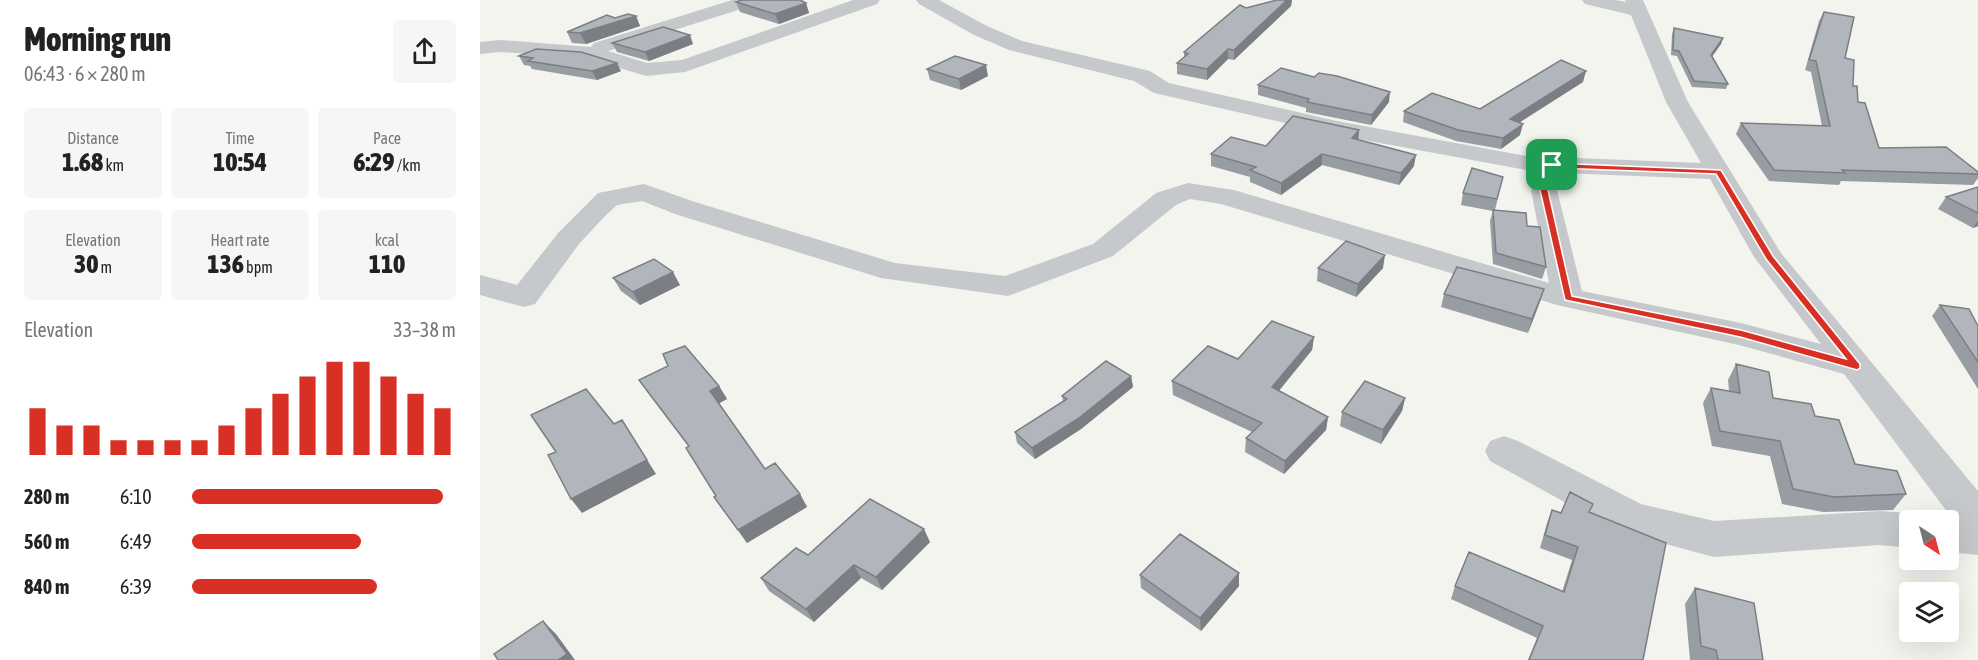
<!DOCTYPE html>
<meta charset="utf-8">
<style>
body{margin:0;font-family:"Asap Condensed",sans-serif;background:#f6f6f6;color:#222;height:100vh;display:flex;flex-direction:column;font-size:22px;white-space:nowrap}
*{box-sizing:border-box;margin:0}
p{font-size:20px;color:#767676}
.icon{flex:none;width:33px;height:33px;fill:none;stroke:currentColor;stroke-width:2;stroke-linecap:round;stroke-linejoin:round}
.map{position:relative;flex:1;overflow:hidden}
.details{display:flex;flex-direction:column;background:#fff;width:480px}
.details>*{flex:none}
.needle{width:39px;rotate:144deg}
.controls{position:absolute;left:1419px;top:510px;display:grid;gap:12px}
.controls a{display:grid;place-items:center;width:60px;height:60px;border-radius:6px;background:#fff;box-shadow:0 6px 24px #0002;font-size:30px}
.pin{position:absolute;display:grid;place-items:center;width:51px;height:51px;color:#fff;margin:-26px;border-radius:12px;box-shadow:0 3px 9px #0006}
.round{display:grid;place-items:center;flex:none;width:63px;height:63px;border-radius:6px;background:#f6f6f6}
.overview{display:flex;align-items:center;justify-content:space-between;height:102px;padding:0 24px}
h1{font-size:33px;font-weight:800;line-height:45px}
.stats{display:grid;grid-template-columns:repeat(3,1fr);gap:9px;height:102px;padding:6px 24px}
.stats div{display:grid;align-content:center;border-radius:6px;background:#f6f6f6;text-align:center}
.stats b{font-size:26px;font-weight:800}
.stats small{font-size:16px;font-weight:400}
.stats p{font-size:16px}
.chart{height:168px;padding:12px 24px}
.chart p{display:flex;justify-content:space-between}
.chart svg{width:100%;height:108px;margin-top:6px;stroke:#d93025;stroke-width:6}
ul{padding:0 24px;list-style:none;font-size:20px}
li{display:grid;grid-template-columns:96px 72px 1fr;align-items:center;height:45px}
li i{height:15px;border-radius:8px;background:#d93025}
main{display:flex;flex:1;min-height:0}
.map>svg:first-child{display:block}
</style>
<main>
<section class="details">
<div class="overview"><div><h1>Morning run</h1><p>06:43 · 6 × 280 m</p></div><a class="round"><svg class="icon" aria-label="share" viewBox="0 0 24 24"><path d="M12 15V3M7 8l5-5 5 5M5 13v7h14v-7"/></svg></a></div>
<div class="stats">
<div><p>Distance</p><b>1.68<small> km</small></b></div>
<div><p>Time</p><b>10:54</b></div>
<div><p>Pace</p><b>6:29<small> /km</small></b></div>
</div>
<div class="stats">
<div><p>Elevation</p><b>30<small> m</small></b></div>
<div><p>Heart rate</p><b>136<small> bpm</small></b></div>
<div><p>kcal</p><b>110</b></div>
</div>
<div class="chart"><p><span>Elevation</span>33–38 m</p>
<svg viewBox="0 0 160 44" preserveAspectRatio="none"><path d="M5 44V25M15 44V32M25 44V32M35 44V38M45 44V38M55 44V38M65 44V38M75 44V32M85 44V25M95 44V19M105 44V12M115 44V6M125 44V6M135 44V12M145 44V19M155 44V25"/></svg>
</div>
<ul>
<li><b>280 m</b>6:10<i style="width:95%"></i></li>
<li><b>560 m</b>6:49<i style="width:64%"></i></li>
<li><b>840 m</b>6:39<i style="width:70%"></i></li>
</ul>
</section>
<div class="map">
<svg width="1498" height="660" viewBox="0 0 1498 660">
<rect width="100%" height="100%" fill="#f4f4ef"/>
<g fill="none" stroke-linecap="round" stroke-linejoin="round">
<path fill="#c6c9cc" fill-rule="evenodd" d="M 252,0 L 280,0 L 277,4 L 128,51 L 167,63 L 202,60 L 373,0 L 400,0 L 397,4 L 205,72 L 166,76 L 106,58 L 20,52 L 0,54 L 0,42 L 20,40 L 111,47 L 114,43 Z
M 436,0 L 459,0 L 507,26 L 542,41 L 670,71 L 689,83 L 857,121 L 1046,156 L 1221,163 L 1186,102 L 1151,15 L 1105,4 L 1102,0 L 1135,0 L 1146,2 L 1145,0 L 1163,0 L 1208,102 L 1301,253 L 1498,491 L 1498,555 L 1468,552 L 1468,520 L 1456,520 L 1471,517 L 1364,374 L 1259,345 L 1077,305 L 741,204 L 710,199 L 696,205 L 633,256 L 528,296 L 401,278 L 195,214 L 162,201 L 137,205 L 125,216 L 99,244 L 55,304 L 44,307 L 0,295 L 0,275 L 37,285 L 79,232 L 118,193 L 164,184 L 215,202 L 415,263 L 525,276 L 613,244 L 676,193 L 708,183 L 754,190 L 1069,283 L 1051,190 L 1057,172 L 857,135 L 674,93 L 654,81 L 529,50 L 494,35 L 439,4 ZM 1082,173 L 1230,179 L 1274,257 L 1341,344 L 1261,323 L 1102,291 L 1077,190 Z
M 1024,436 L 1038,441 L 1161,504 L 1234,521 L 1400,511 L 1430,513 L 1446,520 L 1430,520 L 1430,548 L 1400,545 L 1234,557 L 1137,531 L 1010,461 L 1005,451 L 1010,441 Z"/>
</g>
<path fill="#979da2" d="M 797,0 L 812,0 L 811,6 L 754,60 L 748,59 L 727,80 L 697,74 L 697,63 L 704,57 L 704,52 L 766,8 Z
M 256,2 L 326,3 L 329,13 L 299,24 L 260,12 Z
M 1344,12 L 1365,58 L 1378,102 L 1399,148 L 1498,172 L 1498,178 L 1493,185 L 1361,181 L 1359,185 L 1289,181 L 1256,134 L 1261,123 L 1342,126 L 1331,72 L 1325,70 L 1339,21 Z
M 156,16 L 160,26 L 106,44 L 92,43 L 87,32 L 135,18 Z
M 1194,28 L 1243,38 L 1241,44 L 1232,56 L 1248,84 L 1246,89 L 1212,87 L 1197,56 L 1191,55 L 1192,34 Z
M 132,43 L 213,44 L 169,61 L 137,52 Z
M 39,56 L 141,71 L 117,80 L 52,69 L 50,66 L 44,65 Z
M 447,69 L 508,76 L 481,90 L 450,80 Z
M 1103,82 L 1039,123 L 1040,135 L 1021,149 L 976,141 L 923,122 L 924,111 L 1000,109 Z
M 778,85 L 909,102 L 891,125 L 826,112 L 826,108 L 778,95 Z
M 879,130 L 878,140 L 934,166 L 919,185 L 842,165 L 801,195 L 770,182 L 770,177 L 731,166 L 731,154 Z
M 1023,177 L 1015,210 L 1047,226 L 1066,267 L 1062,279 L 1013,264 L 1010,221 L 1013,211 L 981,205 L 983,193 Z
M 1498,187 L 1498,226 L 1493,228 L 1458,209 L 1466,197 Z
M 838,268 L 903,268 L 876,297 L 837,281 Z
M 133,278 L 200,285 L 160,305 L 141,291 Z
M 1064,289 L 1048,333 L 961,307 L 964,294 Z
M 1460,305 L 1498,326 L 1498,389 L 1452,316 Z
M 834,337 L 832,350 L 799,391 L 848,417 L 846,430 L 804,474 L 765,452 L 766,438 L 772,432 L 693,395 L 692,381 L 758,359 Z
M 1256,364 L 1293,398 L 1335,416 L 1375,464 L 1426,494 L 1413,510 L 1343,512 L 1302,504 L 1290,456 L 1232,446 L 1223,403 L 1231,388 L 1249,391 L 1248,380 Z
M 651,376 L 653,387 L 601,429 L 555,459 L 537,443 L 535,432 L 583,401 L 582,396 Z
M 159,380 L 239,386 L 247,399 L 239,403 L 285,469 L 320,494 L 327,507 L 267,543 L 234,497 L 236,496 L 208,446 L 168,393 Z
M 925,398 L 922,411 L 901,444 L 860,426 L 862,412 Z
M 1072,510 L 1081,513 L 1109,512 L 1163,660 L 1048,660 L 1057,638 L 971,599 L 975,586 L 1082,592 L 1092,560 L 1060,548 L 1067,523 Z
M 450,542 L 402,590 L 381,578 L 334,622 L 289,591 L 281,578 L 328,555 Z
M 660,575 L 759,586 L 721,631 L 661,588 Z
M 1215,588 L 1283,660 L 1210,660 L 1205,604 Z"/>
<path fill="#7b7f84" d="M 807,0 L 812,0 L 811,6 L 754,60 L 754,50 Z
M 326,3 L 329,13 L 299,24 L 295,14 Z
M 156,16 L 160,26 L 106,44 L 100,33 Z
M 210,35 L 213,44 L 169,61 L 165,52 Z
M 1243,38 L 1241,44 L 1229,61 L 1231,55 Z
M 748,49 L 748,59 L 727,80 L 727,69 Z
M 137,63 L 141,71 L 117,80 L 112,71 Z
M 506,65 L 508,76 L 481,90 L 479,79 Z
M 1106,71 L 1103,82 L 1027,130 L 1030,119 Z
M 910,92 L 909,102 L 891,125 L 892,115 Z
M 1043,124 L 1040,135 L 1021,149 L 1023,138 Z
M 879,130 L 878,141 L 872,138 Z
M 842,154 L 842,165 L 801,195 L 801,183 Z
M 936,155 L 934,166 L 919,185 L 921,173 Z
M 1498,221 L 1498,226 L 1493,228 Z
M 905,255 L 903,268 L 876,297 L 878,284 Z
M 193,272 L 200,285 L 160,305 L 153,292 Z
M 1064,289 L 1060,302 L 1048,333 L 1052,319 Z
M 834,337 L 832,350 L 791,400 L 792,387 Z
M 651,376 L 653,387 L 601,429 L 555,459 L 552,448 Z
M 239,386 L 247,399 L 238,404 L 230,391 Z
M 925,398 L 922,411 L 901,444 L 903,430 Z
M 848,417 L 846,430 L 804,474 L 805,461 Z
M 142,420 L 176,474 L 102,513 L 91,499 Z
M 320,494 L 327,507 L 267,543 L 258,530 Z
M 444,529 L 450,542 L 402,590 L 396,577 Z
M 374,565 L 381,578 L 334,622 L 326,609 Z
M 759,573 L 759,586 L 721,631 L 720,618 Z
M 63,621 L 76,634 L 95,660 L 78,660 Z"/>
<path fill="#b0b6bc" stroke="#7b7f84" stroke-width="1.5" d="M 262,0 L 320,0 L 326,3 L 295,14 L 256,2 Z
M 797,0 L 807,0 L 754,50 L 748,49 L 727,69 L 697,63 L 708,54 L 704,52 L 760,5 L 766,8 Z
M 1344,12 L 1374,17 L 1365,58 L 1374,60 L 1373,86 L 1377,86 L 1378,102 L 1385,103 L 1399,148 L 1466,147 L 1498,172 L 1498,174 L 1362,170 L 1365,173 L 1294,170 L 1261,123 L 1350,126 L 1336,61 L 1329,60 Z
M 148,14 L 156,16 L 100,33 L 87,32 L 127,15 L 135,18 Z
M 183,27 L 210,35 L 165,52 L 132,43 Z
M 1194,28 L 1243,38 L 1231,55 L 1248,84 L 1214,81 L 1199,51 L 1193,50 Z
M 56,49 L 101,52 L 137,63 L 112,71 L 48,61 L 53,58 L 39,56 Z
M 475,56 L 506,65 L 479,79 L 447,69 Z
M 1081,60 L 1106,71 L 1030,119 L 1043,124 L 1023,138 L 978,130 L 924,111 L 952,93 L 1000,109 Z
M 801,68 L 834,77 L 839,73 L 857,76 L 910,92 L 892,115 L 827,102 L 829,99 L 778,85 Z
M 813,116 L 879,130 L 872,138 L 936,155 L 921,173 L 842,154 L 801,183 L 770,170 L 776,167 L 731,154 L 751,137 L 786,146 Z
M 992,168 L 1023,177 L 1017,199 L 983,193 Z
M 1498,187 L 1498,213 L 1466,197 Z
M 1013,210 L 1046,213 L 1047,226 L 1060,227 L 1066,267 L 1016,253 Z
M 866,241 L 905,255 L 878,284 L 838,268 Z
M 174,259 L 193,272 L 153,292 L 133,278 Z
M 977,267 L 1064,289 L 1052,319 L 964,294 Z
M 1460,305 L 1489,309 L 1498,326 L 1498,362 Z
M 792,321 L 834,337 L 792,387 L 848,417 L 805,461 L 766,438 L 782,423 L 692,381 L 728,346 L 758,359 Z
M 205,346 L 239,386 L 230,391 L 285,469 L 295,463 L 320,494 L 258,530 L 234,497 L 236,496 L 206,448 L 209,446 L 159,380 L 188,366 L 183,354 Z
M 626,361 L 651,376 L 599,418 L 552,448 L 535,432 L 587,399 L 582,396 Z
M 1256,364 L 1289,372 L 1293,398 L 1331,404 L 1335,416 L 1359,420 L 1375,464 L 1417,471 L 1426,494 L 1354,497 L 1313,489 L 1300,441 L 1240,431 L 1231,388 L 1260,393 Z
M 885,381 L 925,398 L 903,430 L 862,412 Z
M 106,389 L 134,424 L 142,420 L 167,460 L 91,499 L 68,455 L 76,452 L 51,415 Z
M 1090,492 L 1113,504 L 1109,512 L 1186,543 L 1163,660 L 1049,660 L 1063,626 L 975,586 L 989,552 L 1084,592 L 1098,547 L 1065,535 L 1072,510 L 1081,513 Z
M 390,499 L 444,529 L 396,577 L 374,565 L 326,609 L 281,578 L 316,548 L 328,555 Z
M 700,534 L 759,573 L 720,618 L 660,575 Z
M 1215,588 L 1274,603 L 1283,660 L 1238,660 L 1236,650 L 1221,646 Z
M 63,621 L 87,654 L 78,660 L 18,660 L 14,654 Z"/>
<path fill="#d93025" stroke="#fff" stroke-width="1.5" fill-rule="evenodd" d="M 1072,163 L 1241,170 L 1293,256 L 1380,364 L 1380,368 L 1377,370 L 1260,337 L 1085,300 L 1060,190 L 1068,165 ZM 1075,168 L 1236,174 L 1286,259 L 1366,359 L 1261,330 L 1092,296 L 1068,190 Z"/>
</svg>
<div class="controls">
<a><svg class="needle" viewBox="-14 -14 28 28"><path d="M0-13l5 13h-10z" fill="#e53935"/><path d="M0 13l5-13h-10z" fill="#767676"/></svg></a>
<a><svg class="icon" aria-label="layers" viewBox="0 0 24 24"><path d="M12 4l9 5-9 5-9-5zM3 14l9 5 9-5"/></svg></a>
</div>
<div class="pin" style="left:1072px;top:165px;background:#1e9e55"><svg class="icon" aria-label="arrive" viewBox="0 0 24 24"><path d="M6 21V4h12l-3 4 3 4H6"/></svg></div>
</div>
</main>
